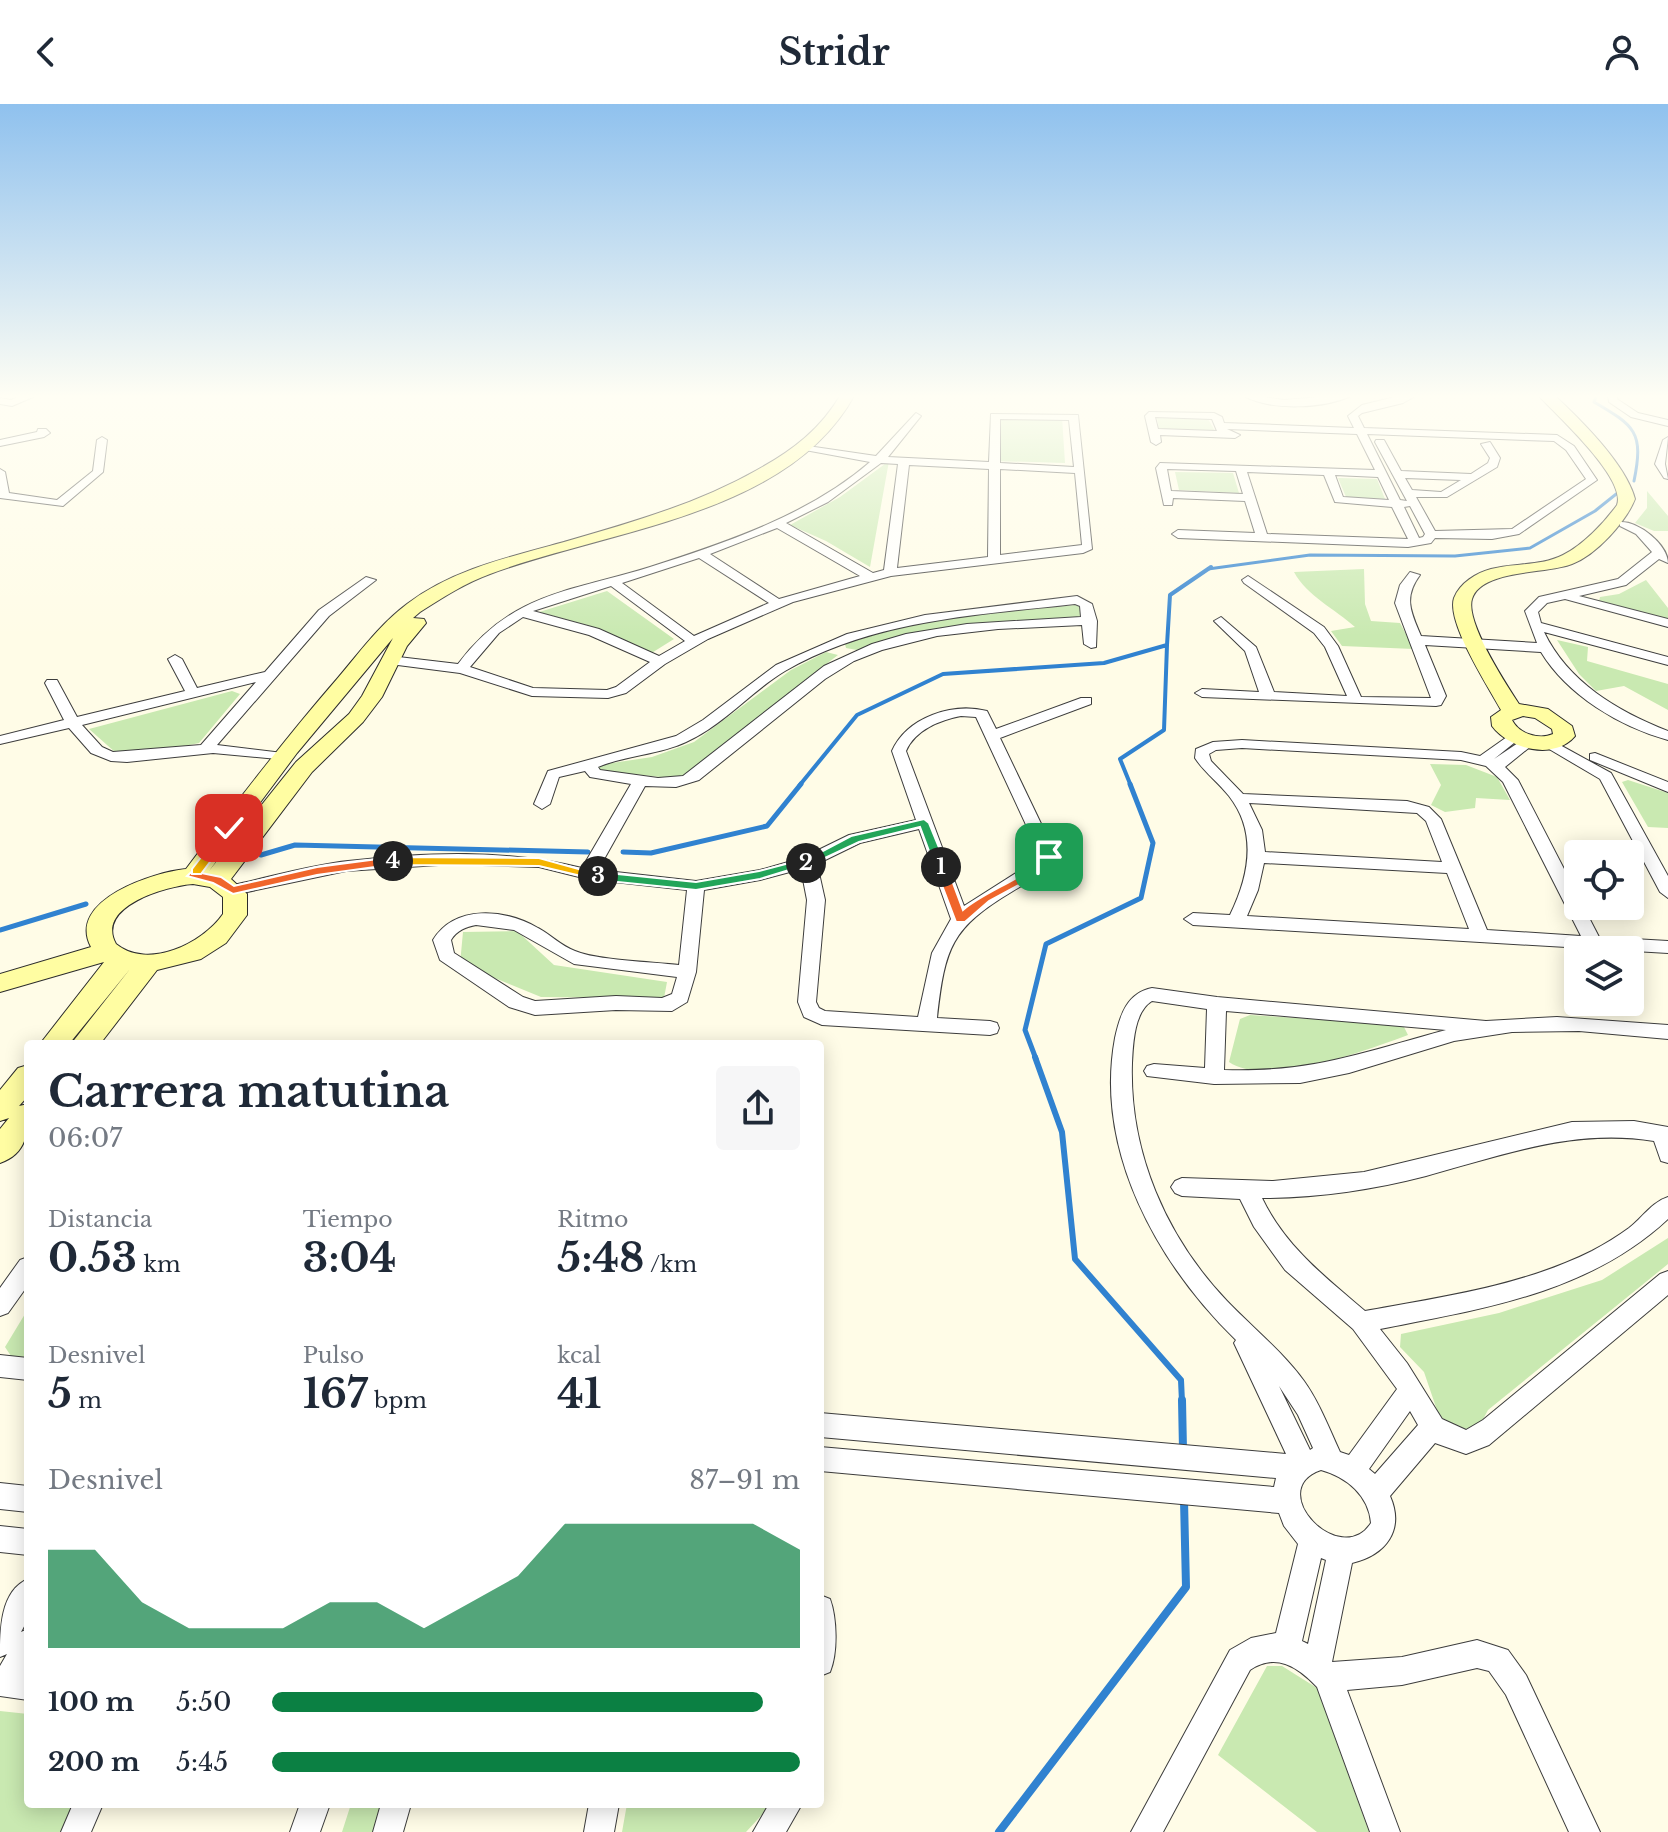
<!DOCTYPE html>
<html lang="es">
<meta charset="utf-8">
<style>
body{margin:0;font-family:"Libre Baskerville",serif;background:#f6f6f7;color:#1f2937;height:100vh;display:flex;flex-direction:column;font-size:30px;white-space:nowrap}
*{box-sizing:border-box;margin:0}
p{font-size:26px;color:#747a83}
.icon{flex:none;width:44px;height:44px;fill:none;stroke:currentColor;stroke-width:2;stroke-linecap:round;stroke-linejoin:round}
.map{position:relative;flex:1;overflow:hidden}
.side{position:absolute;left:24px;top:936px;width:800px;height:768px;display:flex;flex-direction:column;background:#fff;border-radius:8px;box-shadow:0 4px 20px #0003}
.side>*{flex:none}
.tools{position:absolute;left:1564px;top:736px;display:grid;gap:16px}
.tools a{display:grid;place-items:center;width:80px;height:80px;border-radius:8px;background:#fff;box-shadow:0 4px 20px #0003;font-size:40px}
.pin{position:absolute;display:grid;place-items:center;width:68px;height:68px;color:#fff;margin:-34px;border-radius:16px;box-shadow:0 4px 12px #0006}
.km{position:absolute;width:40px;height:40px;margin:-20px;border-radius:50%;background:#222;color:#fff;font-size:22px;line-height:40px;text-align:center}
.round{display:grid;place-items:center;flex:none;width:84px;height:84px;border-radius:8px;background:#f6f6f7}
.overview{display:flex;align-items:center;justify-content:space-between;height:136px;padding:0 24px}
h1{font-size:44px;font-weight:700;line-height:60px}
.stats{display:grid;grid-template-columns:repeat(3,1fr);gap:12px;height:136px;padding:8px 24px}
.stats div{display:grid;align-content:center}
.stats b{font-size:40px;font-weight:700}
.stats small{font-size:22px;font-weight:400}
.stats p{font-size:22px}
.chart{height:224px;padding:16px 24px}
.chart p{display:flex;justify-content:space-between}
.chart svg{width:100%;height:144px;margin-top:8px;fill:#0b8043;opacity:.7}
ul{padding:0 24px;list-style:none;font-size:26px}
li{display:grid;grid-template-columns:128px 96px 1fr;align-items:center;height:60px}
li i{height:20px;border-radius:10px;background:#0b8043}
header{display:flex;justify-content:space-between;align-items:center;height:104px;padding:0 24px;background:#fff;font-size:36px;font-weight:700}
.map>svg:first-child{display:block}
</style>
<header><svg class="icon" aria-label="back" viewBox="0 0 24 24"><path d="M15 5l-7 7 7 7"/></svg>Stridr<svg class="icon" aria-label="person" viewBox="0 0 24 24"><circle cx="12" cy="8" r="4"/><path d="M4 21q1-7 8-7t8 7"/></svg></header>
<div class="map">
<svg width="1668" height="1728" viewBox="0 0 1668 1728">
<rect width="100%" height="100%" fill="#fffce7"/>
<path fill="#c9e9b1" d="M 994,313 L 1062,313 L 1065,359 L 994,357 Z
M 1157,314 L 1208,315 L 1215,327 L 1159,325 Z
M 889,357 L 870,463 L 826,437 L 790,421 L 840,393 Z
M 1175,368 L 1233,369 L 1239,389 L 1179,386 Z
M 1338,374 L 1377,375 L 1385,395 L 1346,393 Z
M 1647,387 L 1668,412 L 1668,427 L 1654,427 L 1635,419 L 1647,404 Z
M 1364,465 L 1365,500 L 1371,517 L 1400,519 L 1414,545 L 1342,542 L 1331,527 L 1355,523 C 1335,505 1307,492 1294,468 Z
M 1646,476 L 1668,504 L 1668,516 L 1599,497 L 1600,493 L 1619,490 Z
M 607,487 L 674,535 L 650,550 L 583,520 L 536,509 Z
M 1076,501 L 1082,503 L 1082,513 L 897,533 L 857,546 L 846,544 L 845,540 C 920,514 997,508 1076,501 Z
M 1557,536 L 1588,543 L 1587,557 L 1668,580 L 1668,606 L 1624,582 L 1596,587 L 1579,570 Z
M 826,548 L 838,551 L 803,578 L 770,610 L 728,636 L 691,670 L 679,675 L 595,666 L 599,661 L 652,653 L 694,638 L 791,566 Z
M 232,587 L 240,590 L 199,639 L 150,649 L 116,649 L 89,625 Z
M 1430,660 L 1466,661 L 1497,673 L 1510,696 L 1476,694 L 1475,704 L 1445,708 L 1431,701 L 1441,681 Z
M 1628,676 L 1668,689 L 1668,724 L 1648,723 L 1622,678 Z
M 517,827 L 554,861 L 667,878 L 664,894 L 541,893 L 460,860 L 463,828 Z
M 1250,911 L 1403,921 L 1408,931 C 1367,946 1266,984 1229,958 L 1240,915 Z
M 1668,1134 L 1668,1160 L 1488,1306 L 1480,1321 L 1462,1326 L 1439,1312 L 1424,1268 L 1400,1243 L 1401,1230 L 1499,1209 L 1602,1176 Z
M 28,1205 L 28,1253 L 11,1252 L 5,1243 Z
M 1267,1562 L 1282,1562 L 1317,1584 L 1369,1728 L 1317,1728 L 1218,1651 Z
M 0,1607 L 28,1610 L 28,1700 L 74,1700 L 62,1728 L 0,1728 Z
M 351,1700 L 386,1700 L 378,1728 L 342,1728 Z
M 627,1700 L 772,1700 L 746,1728 L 622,1728 Z"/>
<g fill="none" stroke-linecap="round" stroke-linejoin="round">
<path stroke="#3082d0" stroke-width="3" d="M 1597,290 L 1594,298 C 1635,322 1644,328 1634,377
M 1208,465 L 1310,451 L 1455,452 L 1530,444 L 1595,407 L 1620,387"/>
<path stroke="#3082d0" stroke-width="4" d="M 799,682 L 857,611 L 943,570 L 1104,559 L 1167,541 L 1170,491 L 1211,463
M 1131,682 L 1120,655 L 1164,626 L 1167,541"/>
<path stroke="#3082d0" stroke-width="5" d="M 623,748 L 651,749 L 767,722 L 801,680
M 261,751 L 295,741 L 588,748
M 0,826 L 86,800
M 1036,955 L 1025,926 L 1046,840 L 1141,794 L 1153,739 L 1130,680"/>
<path stroke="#3082d0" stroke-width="6" d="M 1035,953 L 1062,1028 L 1075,1155 L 1181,1276 L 1182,1298"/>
<path stroke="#3082d0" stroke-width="8" d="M 1182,1296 L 1183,1346
M 999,1728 L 1186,1483 L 1184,1396"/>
<g stroke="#3d3d3d" stroke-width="2">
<path id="street" d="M 25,290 L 40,290 L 12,302 L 0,300 L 0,294 L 11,296 Z
M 1241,290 L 1284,296 L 1355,290 C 1327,305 1268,308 1241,290 Z
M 1407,290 L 1419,290 L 1403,299 L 1362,309 L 1358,312 L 1364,324 L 1557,331 L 1574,342 L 1597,376 L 1519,430 L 1492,435 L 1435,434 L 1431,439 L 1408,443 L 1178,434 L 1172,430 L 1178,426 L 1255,429 L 1245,397 L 1173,394 L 1172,401 L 1164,401 L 1156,364 L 1160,359 L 1375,366 L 1357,330 L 1227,325 L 1240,331 L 1235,334 L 1160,331 L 1161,338 L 1156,341 L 1151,338 L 1145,312 L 1149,308 L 1214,309 L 1222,313 L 1224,319 L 1354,324 L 1348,312 L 1362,301 ZM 1155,313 L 1212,315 L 1217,327 L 1158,325 ZM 1367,330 L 1554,337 L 1566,346 L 1586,375 L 1512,425 L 1435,427 L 1416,393 L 1447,393 L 1497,363 L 1500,354 L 1490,338 L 1481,340 L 1490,354 L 1488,359 L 1471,370 L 1401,367 L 1384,336 L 1376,336 L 1375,338 L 1407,397 L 1400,396 ZM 1167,365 L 1236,367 L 1243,390 L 1171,387 ZM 1247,368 L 1324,371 L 1335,398 L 1392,403 L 1408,435 L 1267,430 ZM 1335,371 L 1378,373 L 1389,396 L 1343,393 ZM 1405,374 L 1461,376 L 1441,388 L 1412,386 ZM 1410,402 L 1425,430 L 1423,433 L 1419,434 L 1404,403 Z
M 1608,290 L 1618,290 L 1617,295 L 1638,309 L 1668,316 L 1668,322 L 1631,313 L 1609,298 Z
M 916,309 L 921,312 L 888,353 L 989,358 L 991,310 L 1078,311 L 1092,445 L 1083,449 L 891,472 L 793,498 L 708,535 L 665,560 L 626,589 L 608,594 L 532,592 L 460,569 L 390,560 L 383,556 L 390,552 L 458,560 C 512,488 570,488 650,463 C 725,439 809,411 870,358 L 805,346 L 800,343 L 801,341 L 876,352 ZM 1000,315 L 1069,316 L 1074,363 L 1000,359 ZM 881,359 L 898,360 L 884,466 L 873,469 L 786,419 L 828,398 ZM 909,361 L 989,365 L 988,453 L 897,464 ZM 1000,365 L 1075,369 L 1082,441 L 1000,451 ZM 777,424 L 860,472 L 779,495 L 710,450 ZM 699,454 L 769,499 L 694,532 L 622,479 ZM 611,482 L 685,537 L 659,552 L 599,525 L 533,507 ZM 523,513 L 589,531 L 650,558 L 616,583 L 607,586 L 533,584 L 470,563 L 499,529 Z
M 38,325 L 46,325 L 50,329 L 44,333 L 0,342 L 0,336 L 37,328 Z
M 102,333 L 107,336 L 103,368 L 63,402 L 0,394 L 0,365 L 5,368 L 9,389 L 57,396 L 93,367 L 97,336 Z
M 1668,333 L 1665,360 L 1668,375 L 1664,374 L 1655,360 L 1663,336 Z
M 1620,418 C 1639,417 1668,441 1668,459 L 1659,455 L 1626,481 L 1579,492 L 1668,515 L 1668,523 L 1565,495 L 1547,499 L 1538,508 L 1541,519 L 1668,553 L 1668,561 L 1544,528 C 1568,578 1617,607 1668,627 L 1668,636 C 1620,623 1567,591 1541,548 L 1425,541 L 1446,592 L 1441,601 L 1436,602 L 1202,593 L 1195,589 L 1202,585 L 1259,588 L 1245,547 L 1214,517 L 1221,513 L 1256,543 L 1274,588 L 1347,592 L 1325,543 L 1314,529 L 1244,479 L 1242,476 L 1248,472 L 1324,523 L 1338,542 L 1361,593 L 1431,594 L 1395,499 L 1400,481 L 1410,468 L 1420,471 C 1403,494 1411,508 1421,532 L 1537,539 L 1525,507 L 1539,493 L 1618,475 L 1652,448 L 1636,430 L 1620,422 Z
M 366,473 L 376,476 L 329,512 L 217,641 L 283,649 L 288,650 L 288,656 L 213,649 L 127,658 L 111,657 L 91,649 L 69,624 L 0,640 L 0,632 L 64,616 L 45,579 L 47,576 L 57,576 L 77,613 L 185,587 L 168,555 L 175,551 L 182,555 L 197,584 L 265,568 L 319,506 ZM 256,578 L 201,641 L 113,648 L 102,643 L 82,621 Z
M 1077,492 L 1092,500 L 1097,517 L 1096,543 L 1091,544 L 1084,540 L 1082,521 L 998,525 L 937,532 L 882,546 L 854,557 L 825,575 L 699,676 L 676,683 L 645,682 L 598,766 L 696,777 L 760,766 L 802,754 L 849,731 L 916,716 L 892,647 C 907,613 953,598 987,607 L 996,625 L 1081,594 L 1091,594 L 1091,600 L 1000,634 L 1057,753 C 1046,769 1029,777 1013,787 C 951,824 945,843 937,914 L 990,917 L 997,919 L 999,924 L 997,929 L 990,931 L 822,921 L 804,913 L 798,898 L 807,796 L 801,765 L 760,776 L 704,786 L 696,868 L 687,898 L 672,907 L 616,906 L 535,911 L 509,903 L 440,856 L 433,836 C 455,800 505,805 538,824 C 551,831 561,842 575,847 C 595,856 653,858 679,861 L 687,786 L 587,775 L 539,763 L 454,760 L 346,767 L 233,791 L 225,786 L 233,781 C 271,773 310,761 348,757 C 426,748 507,745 582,764 L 631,680 L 590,673 L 585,667 L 559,673 L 550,700 L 542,705 L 534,700 L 548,667 L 676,632 L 703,616 L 776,561 L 847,530 L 925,511 ZM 1075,500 L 1080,502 L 1081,513 L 967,520 L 906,530 L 872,540 L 824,562 L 683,672 L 658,674 L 600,666 L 598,663 C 626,651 658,651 686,638 C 724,621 750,588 785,567 C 873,516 977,511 1075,500 ZM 961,612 L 976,613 L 1041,753 L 964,802 L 906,647 C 915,626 940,616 961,612 ZM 919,725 L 951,815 L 932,849 L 918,913 L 825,907 L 819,904 L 816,898 L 825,796 L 817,760 L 860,739 ZM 476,821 L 514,826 L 574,860 L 677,873 L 672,890 L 662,894 L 616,892 L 535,897 L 523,893 L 454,849 L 451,836 C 457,826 466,823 476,821 Z
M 1514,628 L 1521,632 L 1519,635 L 1494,655 L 1524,635 L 1534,635 L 1536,638 L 1505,663 L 1518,676 L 1578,792 L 1578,802 L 1583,802 L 1599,833 L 1668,837 L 1668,849 L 1193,821 L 1184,815 L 1193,809 L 1230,811 C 1249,772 1258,729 1229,692 C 1218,678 1204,668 1195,654 L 1196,645 L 1213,638 L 1242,636 L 1461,648 L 1480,652 ZM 1242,644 L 1461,656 L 1486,662 L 1503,678 L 1581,832 L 1487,826 L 1441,715 L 1429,703 L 1407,697 L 1243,690 L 1211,657 L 1209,650 L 1216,646 ZM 1249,699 L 1417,709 L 1426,717 L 1442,758 L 1265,748 L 1262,726 ZM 1264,759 L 1447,769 L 1469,825 L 1247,812 L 1258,786 Z
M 1549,635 L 1611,669 L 1668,772 L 1668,794 L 1660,788 L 1600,675 L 1544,642 L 1542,639 Z
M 1595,649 L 1668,678 L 1668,688 L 1590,656 L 1590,650 Z
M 1152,884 L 1217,893 L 1486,917 L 1557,913 L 1668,921 L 1668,935 L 1579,927 L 1512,928 L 1454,937 L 1349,969 L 1300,979 L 1214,980 L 1147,972 L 1144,967 L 1147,962 L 1154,960 L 1205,964 L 1207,905 L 1152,897 C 1134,908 1133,940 1132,959 C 1129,1048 1166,1133 1227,1197 C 1253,1224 1282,1247 1304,1277 C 1319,1298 1329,1324 1340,1348 L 1349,1351 L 1397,1285 L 1353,1225 L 1285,1166 L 1254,1123 L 1240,1095 L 1182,1092 L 1175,1089 L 1171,1083 L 1175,1077 L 1182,1074 L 1273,1077 L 1364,1068 L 1572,1018 L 1634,1017 L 1668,1023 L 1668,1059 L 1661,1057 L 1654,1037 C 1574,1024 1502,1051 1426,1072 C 1372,1086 1317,1094 1262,1094 C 1285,1142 1325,1173 1365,1207 C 1442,1193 1522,1182 1592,1147 C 1605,1140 1618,1132 1629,1124 C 1642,1114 1652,1098 1668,1093 L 1668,1115 C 1589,1189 1482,1205 1380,1225 L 1407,1259 L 1442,1315 L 1466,1326 L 1483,1316 L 1660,1170 L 1668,1167 L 1668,1191 L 1489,1341 L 1466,1350 L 1435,1339 L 1390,1392 C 1405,1426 1386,1451 1352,1459 L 1332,1558 L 1402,1553 L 1477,1536 L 1508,1546 L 1526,1571 L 1600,1728 L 1569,1728 L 1506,1591 L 1489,1567 L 1477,1564 L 1402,1581 L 1347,1586 L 1400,1728 L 1370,1728 L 1317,1583 C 1298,1563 1276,1548 1250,1566 L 1163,1728 L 1131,1728 L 1230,1546 L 1251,1534 L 1276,1529 L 1298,1440 L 1284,1422 L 1279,1409 L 820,1367 L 820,1343 L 1274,1383 L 1276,1374 L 820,1333 L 820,1309 L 1286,1350 L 1234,1239 L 1236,1236 C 1158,1160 1094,1047 1115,934 C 1120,911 1127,889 1152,884 ZM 1226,907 L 1446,926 C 1364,948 1312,969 1224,966 ZM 1279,1282 L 1298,1311 L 1313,1344 L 1310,1346 ZM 1410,1307 L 1418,1321 L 1375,1370 L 1369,1365 ZM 1321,1366 C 1347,1373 1369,1392 1371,1419 C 1341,1466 1263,1386 1321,1366 ZM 1321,1454 L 1326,1456 L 1308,1540 L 1302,1537 Z
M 28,1153 L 28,1181 L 8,1209 L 0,1212 L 0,1184 L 20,1156 Z
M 0,1251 L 28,1254 L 28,1276 L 0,1273 Z
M 0,1379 L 28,1382 L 28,1408 L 0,1405 Z
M 0,1422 L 28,1425 L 28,1451 L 0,1448 Z
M 28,1475 L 28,1515 L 21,1528 L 28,1525 L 28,1596 L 0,1592 L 0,1562 L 7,1550 L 0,1553 C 0,1526 0,1487 28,1475 Z
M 820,1491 L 830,1495 C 837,1514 838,1549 830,1568 L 820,1572 Z
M 73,1700 L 103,1700 L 91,1728 L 61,1728 Z
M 300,1700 L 330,1700 L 320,1728 L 290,1728 Z
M 381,1700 L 411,1700 L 403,1728 L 373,1728 Z
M 589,1700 L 619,1700 L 614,1728 L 584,1728 Z
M 769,1700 L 802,1700 L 786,1728 L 753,1728 Z"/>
</g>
<g stroke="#2c2c2c" stroke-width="2">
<path id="secondary" d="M 841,290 L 855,290 C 790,412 606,426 490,470 C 465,479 442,494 420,508 L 413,514 L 424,515 L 426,519 L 407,542 L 382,593 L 363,618 L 312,668 L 231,775 L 247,790 L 247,811 L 226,839 L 201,855 L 157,866 L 100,940 L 71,940 L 130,865 L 69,940 L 40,940 L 104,858 L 0,888 L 0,870 L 91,843 C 66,796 154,768 186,765 C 235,700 284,636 337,575 C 359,549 380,520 407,500 C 453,465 510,453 564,438 C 630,419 697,400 757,366 C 792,347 821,325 841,290 ZM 393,534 L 362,592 L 349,610 L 296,658 L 209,767 L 297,649 ZM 193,780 L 210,783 L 223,793 L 223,810 C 202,840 148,866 116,840 C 95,802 167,782 193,780 Z
M 1537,290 L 1553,290 C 1580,315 1626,360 1635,395 C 1626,418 1596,451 1572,460 C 1548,470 1481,465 1472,495 C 1465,518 1506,580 1519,600 L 1548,605 L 1572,622 L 1575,632 C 1554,657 1509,645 1492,622 L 1491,613 L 1501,606 C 1489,584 1446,518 1454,494 C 1460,479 1476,469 1491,465 C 1514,459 1542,462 1563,451 C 1583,441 1604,419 1617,401 C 1627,374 1555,310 1537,290 ZM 1523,612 L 1535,614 L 1552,625 L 1553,630 C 1539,636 1519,630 1512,616 Z
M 28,961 L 28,992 L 19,1002 L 28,1000 C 28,1025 29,1049 0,1059 L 0,1025 L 9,1014 L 0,1017 L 0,986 L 18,964 Z"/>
</g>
<use href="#street" fill="#fff" fill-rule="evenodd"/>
<use href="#secondary" fill="#fffda2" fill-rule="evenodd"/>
</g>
<linearGradient id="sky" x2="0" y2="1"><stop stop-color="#8fc1ee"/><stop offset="0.55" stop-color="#fffef4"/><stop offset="1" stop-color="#fffef4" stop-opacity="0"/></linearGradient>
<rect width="1668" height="532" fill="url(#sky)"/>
<path fill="#f0652b" stroke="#fff" stroke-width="2" d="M 1045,751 L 1055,753 L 1047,766 L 989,797 L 965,818 L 956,818 L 935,763 L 936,761 L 947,763 L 963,806 C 986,786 1030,773 1045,751 Z"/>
<path fill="#22a559" stroke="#fff" stroke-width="2" d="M 924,715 L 929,719 L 947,763 L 945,766 L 935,763 L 920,723 L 859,738 L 810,761 L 800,759 L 851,732 Z"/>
<path fill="#22a559" stroke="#fff" stroke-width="2" d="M 801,756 L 812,759 L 760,775 L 696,786 L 598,776 L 592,772 L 598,768 L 696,778 L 759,767 Z"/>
<path fill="#f5b400" stroke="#fff" stroke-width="2" d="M 539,754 L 604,772 L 598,776 L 539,762 L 393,761 L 387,757 L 393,753 Z"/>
<path fill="#f0652b" stroke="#fff" stroke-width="2" d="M 393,753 L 399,757 L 397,760 L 317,771 L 233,790 L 213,779 L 187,772 L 197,763 L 201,765 L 201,769 L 221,773 L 234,782 L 317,763 Z"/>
<path fill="#f5b400" stroke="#fff" stroke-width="2" d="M 229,721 L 233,722 L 233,727 L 201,770 L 192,770 L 192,765 L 225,722 Z"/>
</svg>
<div class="tools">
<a><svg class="icon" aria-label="locate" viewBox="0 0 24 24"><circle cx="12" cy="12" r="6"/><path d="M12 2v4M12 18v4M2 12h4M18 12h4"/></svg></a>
<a><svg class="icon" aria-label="layers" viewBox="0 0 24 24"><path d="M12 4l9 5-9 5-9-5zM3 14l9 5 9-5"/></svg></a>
</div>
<div class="pin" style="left:1049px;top:753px;background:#1e9e55"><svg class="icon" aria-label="arrive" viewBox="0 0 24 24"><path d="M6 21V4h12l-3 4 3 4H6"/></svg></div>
<div class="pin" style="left:229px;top:724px;background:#d93025"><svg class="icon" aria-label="check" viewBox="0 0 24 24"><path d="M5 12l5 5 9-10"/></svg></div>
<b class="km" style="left:941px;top:763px">1</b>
<b class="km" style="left:806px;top:759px">2</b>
<b class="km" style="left:598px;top:772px">3</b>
<b class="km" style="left:393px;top:757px">4</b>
<section class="side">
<div class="overview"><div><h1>Carrera matutina</h1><p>06:07</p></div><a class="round"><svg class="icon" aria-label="share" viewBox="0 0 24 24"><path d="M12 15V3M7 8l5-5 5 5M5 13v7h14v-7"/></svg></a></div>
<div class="stats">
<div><p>Distancia</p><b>0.53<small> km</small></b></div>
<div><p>Tiempo</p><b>3:04</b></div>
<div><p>Ritmo</p><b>5:48<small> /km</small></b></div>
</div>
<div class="stats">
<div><p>Desnivel</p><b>5<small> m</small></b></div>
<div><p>Pulso</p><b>167<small> bpm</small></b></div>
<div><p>kcal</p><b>41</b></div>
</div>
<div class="chart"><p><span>Desnivel</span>87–91 m</p>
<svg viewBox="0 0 160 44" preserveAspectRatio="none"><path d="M0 44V14L10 14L20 30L30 38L40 38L50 38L60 30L70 30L80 38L90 30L100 22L110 6L120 6L130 6L140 6L150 6L160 14V44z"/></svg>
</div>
<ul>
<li><b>100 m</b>5:50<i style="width:93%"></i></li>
<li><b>200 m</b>5:45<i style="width:100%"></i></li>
</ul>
</section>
</div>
